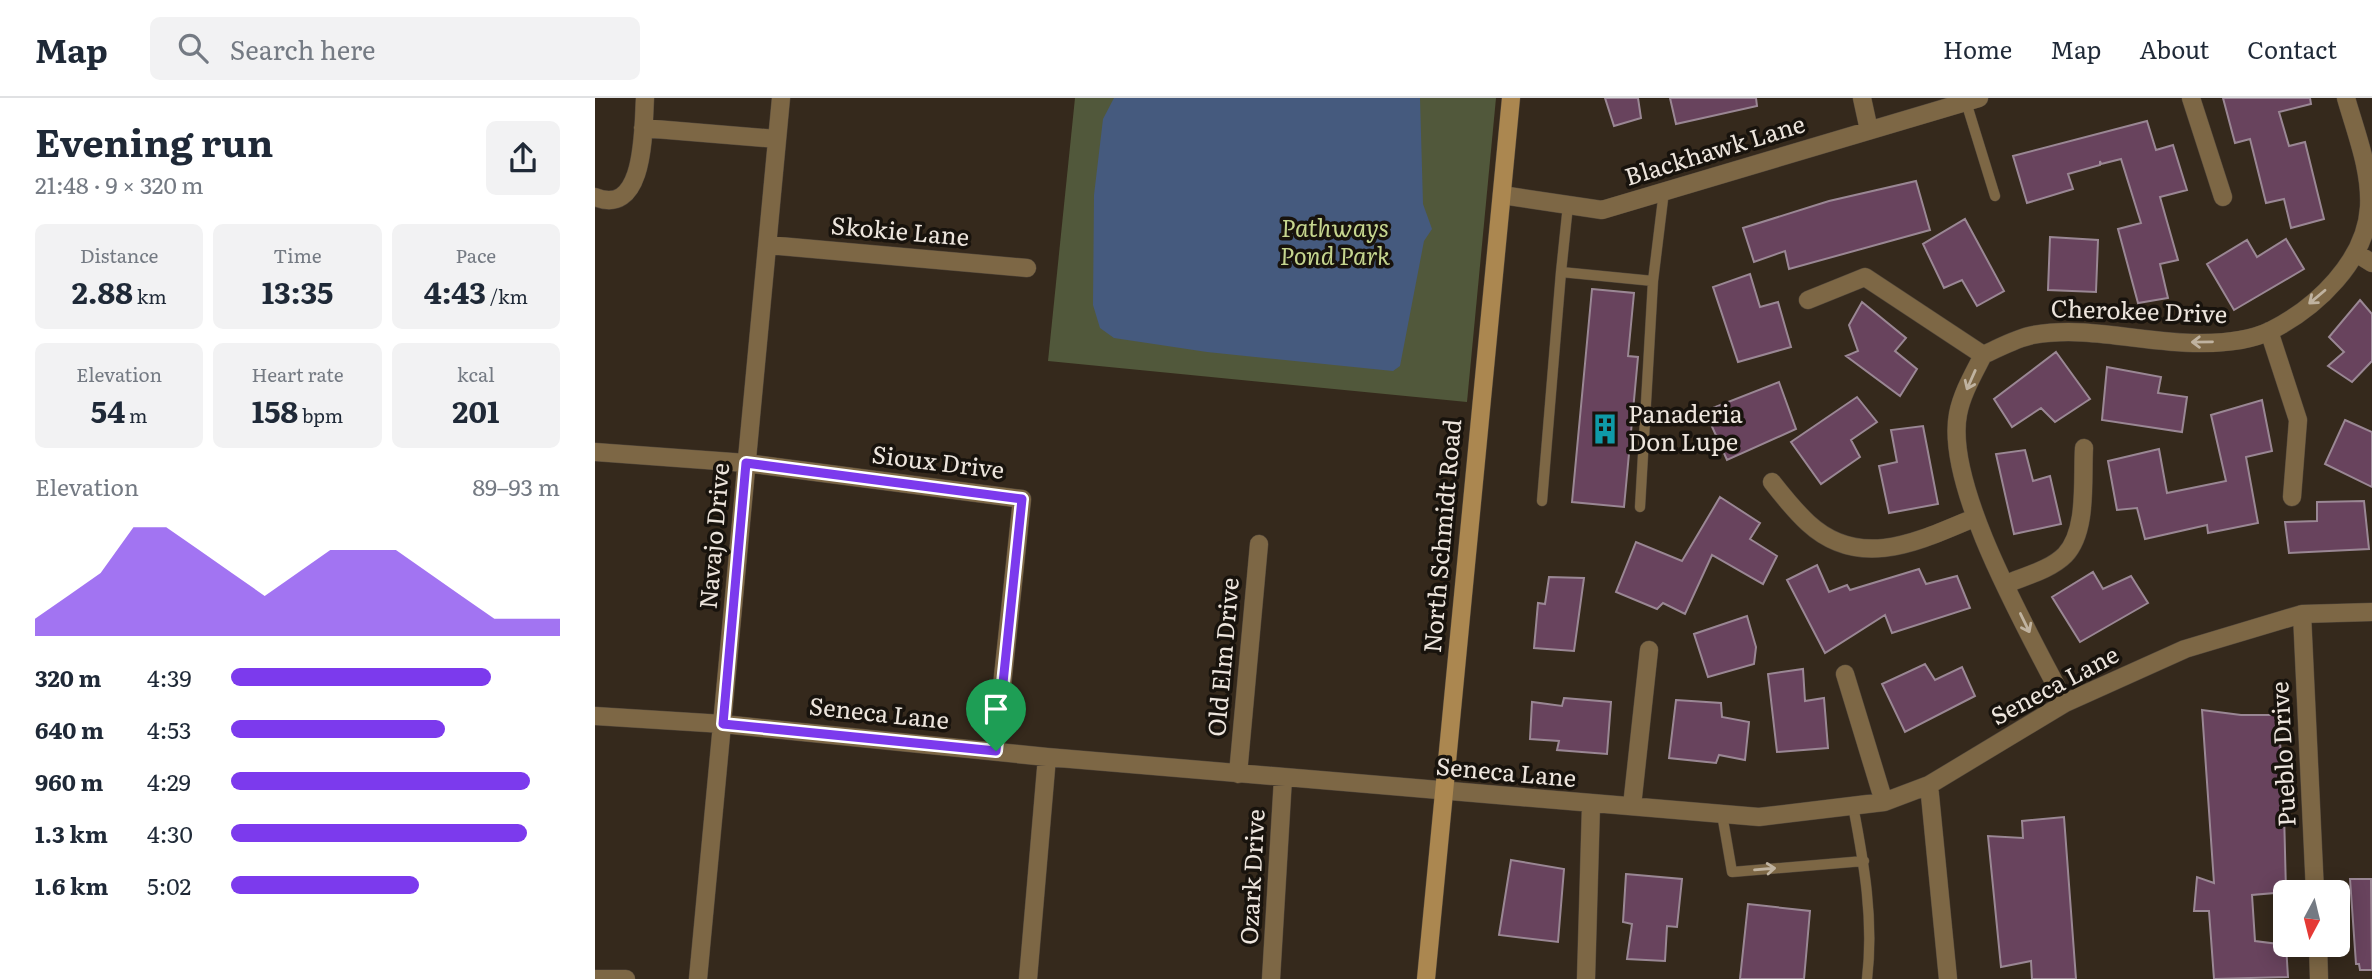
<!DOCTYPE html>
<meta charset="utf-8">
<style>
body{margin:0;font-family:Literata,serif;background:#f2f2f3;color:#1f2937;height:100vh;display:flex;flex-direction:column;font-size:26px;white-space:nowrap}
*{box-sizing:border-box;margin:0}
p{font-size:23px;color:#747a83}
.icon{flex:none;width:38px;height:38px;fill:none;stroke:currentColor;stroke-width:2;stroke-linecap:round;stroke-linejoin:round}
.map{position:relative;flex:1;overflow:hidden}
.panel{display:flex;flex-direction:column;background:#fff;width:595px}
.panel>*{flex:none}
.needle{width:46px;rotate:187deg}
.fabs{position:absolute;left:1678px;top:782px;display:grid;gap:14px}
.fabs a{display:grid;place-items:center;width:77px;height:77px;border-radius:10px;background:#fff;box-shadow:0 4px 18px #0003;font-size:35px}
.pin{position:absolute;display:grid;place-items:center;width:60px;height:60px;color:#fff;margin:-72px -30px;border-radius:50% 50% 50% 0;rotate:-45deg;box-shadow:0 0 7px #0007}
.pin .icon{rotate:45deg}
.round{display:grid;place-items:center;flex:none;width:74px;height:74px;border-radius:10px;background:#f2f2f3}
.headline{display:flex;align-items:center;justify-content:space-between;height:119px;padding:0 35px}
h1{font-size:38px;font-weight:700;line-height:52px}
.metrics{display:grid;grid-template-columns:repeat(3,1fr);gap:10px;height:119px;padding:7px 35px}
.metrics div{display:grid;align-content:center;border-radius:10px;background:#f2f2f3;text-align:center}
.metrics b{font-size:30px;font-weight:700}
.metrics small{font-size:19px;font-weight:400}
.metrics p{font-size:19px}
.chart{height:196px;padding:14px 35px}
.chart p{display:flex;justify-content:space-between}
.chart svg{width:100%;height:126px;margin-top:7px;fill:#7c3aed;opacity:.7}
ul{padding:0 35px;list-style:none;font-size:23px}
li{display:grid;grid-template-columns:112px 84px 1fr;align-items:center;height:52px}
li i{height:18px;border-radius:9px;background:#7c3aed}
header{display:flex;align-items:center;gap:42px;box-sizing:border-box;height:98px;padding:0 35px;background:#fff;border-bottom:2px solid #e0e1e3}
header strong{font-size:33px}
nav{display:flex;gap:38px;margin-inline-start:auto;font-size:24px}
.search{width:490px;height:63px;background:#f2f2f3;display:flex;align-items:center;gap:18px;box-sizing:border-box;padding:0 24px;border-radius:10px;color:#747a83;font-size:26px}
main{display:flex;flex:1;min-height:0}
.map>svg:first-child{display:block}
</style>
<header>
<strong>Map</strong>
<div class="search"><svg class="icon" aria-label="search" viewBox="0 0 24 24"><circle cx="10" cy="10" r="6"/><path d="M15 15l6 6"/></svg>Search here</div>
<nav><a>Home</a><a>Map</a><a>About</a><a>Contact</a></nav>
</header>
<main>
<section class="panel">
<div class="headline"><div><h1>Evening run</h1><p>21:48 · 9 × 320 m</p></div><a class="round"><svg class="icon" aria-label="share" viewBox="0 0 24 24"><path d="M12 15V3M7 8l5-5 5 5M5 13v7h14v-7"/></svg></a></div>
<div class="metrics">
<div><p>Distance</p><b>2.88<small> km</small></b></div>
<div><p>Time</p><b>13:35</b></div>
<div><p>Pace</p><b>4:43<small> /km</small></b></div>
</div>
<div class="metrics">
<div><p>Elevation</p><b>54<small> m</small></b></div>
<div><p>Heart rate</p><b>158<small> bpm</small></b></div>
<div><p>kcal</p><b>201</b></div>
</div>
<div class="chart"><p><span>Elevation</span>89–93 m</p>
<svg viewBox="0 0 160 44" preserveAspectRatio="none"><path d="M0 44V38L10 30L20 22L30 6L40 6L50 14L60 22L70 30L80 22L90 14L100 14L110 14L120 22L130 30L140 38L150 38L160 38V44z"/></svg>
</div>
<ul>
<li><b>320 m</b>4:39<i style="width:79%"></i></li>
<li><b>640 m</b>4:53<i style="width:65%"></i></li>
<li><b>960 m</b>4:29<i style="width:91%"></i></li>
<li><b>1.3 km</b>4:30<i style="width:90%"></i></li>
<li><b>1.6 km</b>5:02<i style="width:57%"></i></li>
</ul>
</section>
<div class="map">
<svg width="1777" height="881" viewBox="0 0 1777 881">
<rect width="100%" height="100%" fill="#35291c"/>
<path fill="#51583b" d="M 480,0 L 901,0 L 872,304 L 453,263 Z"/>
<path fill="#455a7e" d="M 519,0 L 825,0 L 828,106 L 837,131 L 829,143 L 805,268 L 798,273 L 612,254 L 519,240 L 505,230 L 498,207 L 499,97 L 508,21 Z"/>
<path fill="#68435d" stroke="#9a8794" stroke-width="2" d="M 1010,0 L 1043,0 L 1046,20 L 1019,28 Z
M 1075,0 L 1161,0 L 1162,8 L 1081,26 Z
M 1628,0 L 1715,0 L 1716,6 L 1684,14 L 1694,48 L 1710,44 L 1729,121 L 1696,130 L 1689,101 L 1671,105 L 1655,41 L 1640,45 Z
M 1552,23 L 1561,52 L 1578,47 L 1592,92 L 1565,99 L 1583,162 L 1565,166 L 1573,200 L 1543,205 L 1523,131 L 1546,125 L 1526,61 L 1506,66 L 1505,63 L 1505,67 L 1473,76 L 1478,91 L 1432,105 L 1418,58 Z
M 1321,83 L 1335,132 L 1194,171 L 1190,153 L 1159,164 L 1148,130 L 1234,103 Z
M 1370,121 L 1409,193 L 1382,208 L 1367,182 L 1349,190 L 1328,146 Z
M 1455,139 L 1503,142 L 1501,194 L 1453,192 Z
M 1691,141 L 1709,171 L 1639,212 L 1612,166 L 1652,142 L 1662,159 Z
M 1155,176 L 1165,209 L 1183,204 L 1196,249 L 1143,264 L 1118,189 Z
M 997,191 L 1039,195 L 1033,258 L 1043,259 L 1029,409 L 977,404 Z
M 1765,202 L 1777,216 L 1777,263 L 1757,284 L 1733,268 L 1749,254 L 1734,239 Z
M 1267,204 L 1311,240 L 1300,253 L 1322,271 L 1305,298 L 1251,258 L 1263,253 L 1254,227 Z
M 1461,254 L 1495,301 L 1460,324 L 1446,310 L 1417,329 L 1399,301 Z
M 1512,269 L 1566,279 L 1563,295 L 1592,299 L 1587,334 L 1507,322 Z
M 1184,284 L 1201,331 L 1132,362 L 1110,313 Z
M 1262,299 L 1282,324 L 1256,342 L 1265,359 L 1226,386 L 1196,344 Z
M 1667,302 L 1677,353 L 1651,359 L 1663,425 L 1613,435 L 1612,427 L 1550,441 L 1542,410 L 1522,412 L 1513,363 L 1564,351 L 1572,395 L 1631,383 L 1616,317 Z
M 1750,322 L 1777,334 L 1777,389 L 1730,366 Z
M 1328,328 L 1343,406 L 1294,415 L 1284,368 L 1302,364 L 1296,332 Z
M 1430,352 L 1438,383 L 1455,378 L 1466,426 L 1419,436 L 1401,356 Z
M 1125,399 L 1165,425 L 1155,441 L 1182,458 L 1168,486 L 1117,457 L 1090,516 L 1068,505 L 1062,511 L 1021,494 L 1041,444 L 1087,463 Z
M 1769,403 L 1774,451 L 1694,455 L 1690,424 L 1722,423 L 1722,404 Z
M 1222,467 L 1234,494 L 1252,487 L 1255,492 L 1324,471 L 1331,486 L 1362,478 L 1375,510 L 1297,535 L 1290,517 L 1230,555 L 1192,482 Z
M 1498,474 L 1508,491 L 1536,478 L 1553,505 L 1485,544 L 1457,499 Z
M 954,479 L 989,480 L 979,553 L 939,550 L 943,505 L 950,506 Z
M 1152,518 L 1161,549 L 1159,566 L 1113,579 L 1099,536 Z
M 1330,566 L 1340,582 L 1367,569 L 1380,598 L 1310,634 L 1287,586 Z
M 1208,571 L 1210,603 L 1229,600 L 1233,650 L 1182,654 L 1173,576 Z
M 969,600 L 1016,604 L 1012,656 L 962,652 L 964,643 L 935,641 L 937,604 L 967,608 Z
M 1081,602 L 1126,605 L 1127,619 L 1154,624 L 1150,662 L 1124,657 L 1121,665 L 1074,660 Z
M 1607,612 L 1646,617 L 1682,617 L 1688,673 L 1691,794 L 1657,797 L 1660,843 L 1691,847 L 1693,879 L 1619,881 L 1614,813 L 1599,813 L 1602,779 L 1619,785 Z
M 1469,719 L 1481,881 L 1437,881 L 1436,863 L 1406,869 L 1393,738 L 1428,740 L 1427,723 Z
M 916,762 L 969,771 L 963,844 L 904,837 Z
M 1031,776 L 1087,781 L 1082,829 L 1072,828 L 1070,863 L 1032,861 L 1037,826 L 1028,824 Z
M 1755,781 L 1776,781 L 1777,872 L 1765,872 L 1764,866 L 1761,866 Z
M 1153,806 L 1215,813 L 1209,881 L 1145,881 Z"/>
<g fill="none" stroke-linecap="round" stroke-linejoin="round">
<g stroke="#52473b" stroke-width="11">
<path id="lane" d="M 1371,4 L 1400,98
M 973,107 L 966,174 L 1058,183 L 1069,93
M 947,403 L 966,174
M 1045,409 L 1058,183
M 1258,708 C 1269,765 1279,822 1272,881
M 1127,716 L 1137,774 L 1269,763"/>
</g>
<g stroke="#52473b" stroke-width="19">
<path id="street" d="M 1267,0 L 1274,32
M 1596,0 L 1628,99
M 48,30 L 182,41
M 907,97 L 1007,112 L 1384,0
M 0,99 C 51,120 48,29 50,0
M 173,147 L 432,170
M 1761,155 L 1777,165
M 1213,202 L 1270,179 L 1388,257
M 1674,233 L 1703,322 L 1697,399
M 0,354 L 151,365 L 427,401 L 400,653
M 1177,384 C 1188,398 1200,413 1213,425 C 1265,473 1324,443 1379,420
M 1411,486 C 1430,478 1455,472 1470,457 C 1493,433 1487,381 1489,350
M 1707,516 L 1720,794
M 1250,576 L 1289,704
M 1470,605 C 1436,538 1349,389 1363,316 C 1367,295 1379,275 1388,257 C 1404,250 1421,240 1438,237 C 1494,227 1551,246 1607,245 C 1628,245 1656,242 1675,233 C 1721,210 1771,163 1774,109 C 1776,72 1761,35 1751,0
M 0,618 L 128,626 L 452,659 L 1164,719 L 1289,704 L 1334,687 L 1470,605 L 1590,551 L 1707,516 L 1777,514
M 643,676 L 664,446
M 1334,687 L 1353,881
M 1037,708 L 1054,552
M 1723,847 L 1724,881
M 1,881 L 31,881
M 103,881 L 186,0
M 433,881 L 452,659
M 676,881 L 688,680
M 991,881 L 996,707"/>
</g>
<g stroke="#52473b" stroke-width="19">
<path id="secondary" d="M 831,881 L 916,0"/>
</g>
<use href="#lane" stroke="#7d6745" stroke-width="10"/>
<use href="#street" stroke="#7d6745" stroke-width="18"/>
<use href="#secondary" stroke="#ab8750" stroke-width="18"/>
</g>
<defs><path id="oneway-shaft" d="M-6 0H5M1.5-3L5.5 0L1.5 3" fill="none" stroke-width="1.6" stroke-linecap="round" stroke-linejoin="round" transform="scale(1.75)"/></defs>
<g stroke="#c0b3a0">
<use href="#oneway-shaft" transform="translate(1722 199) rotate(140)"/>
<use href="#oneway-shaft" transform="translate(1607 244) rotate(179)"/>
<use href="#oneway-shaft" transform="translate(1376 282) rotate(114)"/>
<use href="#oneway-shaft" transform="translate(1430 525) rotate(64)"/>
<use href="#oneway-shaft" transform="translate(1170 771) rotate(-5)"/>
</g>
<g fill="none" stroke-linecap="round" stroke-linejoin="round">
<g stroke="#fff" stroke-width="14">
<path id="route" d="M 151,365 L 427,401 L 401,653 L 128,626 Z"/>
</g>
<use href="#route" stroke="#7c3aed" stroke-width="9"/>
</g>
<defs>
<g id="building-bare" transform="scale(2.415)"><path d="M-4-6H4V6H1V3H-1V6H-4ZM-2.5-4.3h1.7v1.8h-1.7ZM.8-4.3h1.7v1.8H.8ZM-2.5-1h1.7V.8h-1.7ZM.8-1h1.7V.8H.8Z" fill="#0f9aa8" stroke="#18130d" stroke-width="2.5" paint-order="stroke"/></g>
</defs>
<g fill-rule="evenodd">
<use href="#building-bare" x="1010" y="331"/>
</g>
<g text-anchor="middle" stroke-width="7" stroke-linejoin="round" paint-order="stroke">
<g font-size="24" fill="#ede5dd" stroke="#18130d">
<text transform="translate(1120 53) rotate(-17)" y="8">Blackhawk Lane</text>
<text transform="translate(305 134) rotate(5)" y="8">Skokie Lane</text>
<text transform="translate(1544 214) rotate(2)" y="8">Cherokee Drive</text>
<text transform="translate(343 365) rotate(7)" y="8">Sioux Drive</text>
<text transform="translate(120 438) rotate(-85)" y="8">Navajo Drive</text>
<text transform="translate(848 438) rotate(-85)" y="8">North Schmidt Road</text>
<text transform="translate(629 559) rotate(-85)" y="8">Old Elm Drive</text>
<text transform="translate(1460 588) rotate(-28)" y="8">Seneca Lane</text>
<text transform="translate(284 616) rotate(6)" y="8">Seneca Lane</text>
<text transform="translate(1689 656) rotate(-93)" y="8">Pueblo Drive</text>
<text transform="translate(911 675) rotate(5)" y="8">Seneca Lane</text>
<text transform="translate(658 779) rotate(-87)" y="8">Ozark Drive</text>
</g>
<g font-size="24" font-style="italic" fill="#c5d58e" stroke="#18130d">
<text x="740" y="139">Pathways<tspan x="740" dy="28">Pond Park</tspan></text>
</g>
<g font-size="24" fill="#ede5dd" stroke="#18130d" text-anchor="start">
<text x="1033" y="325">Panaderia<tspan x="1033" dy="28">Don Lupe</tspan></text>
</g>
</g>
</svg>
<div class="fabs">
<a><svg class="needle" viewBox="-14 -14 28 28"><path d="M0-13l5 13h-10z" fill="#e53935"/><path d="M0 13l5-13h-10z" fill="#747a83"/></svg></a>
</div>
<div class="pin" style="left:401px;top:653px;background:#1e9e55"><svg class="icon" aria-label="arrive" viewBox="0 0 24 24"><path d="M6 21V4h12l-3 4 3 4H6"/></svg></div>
</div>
</main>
